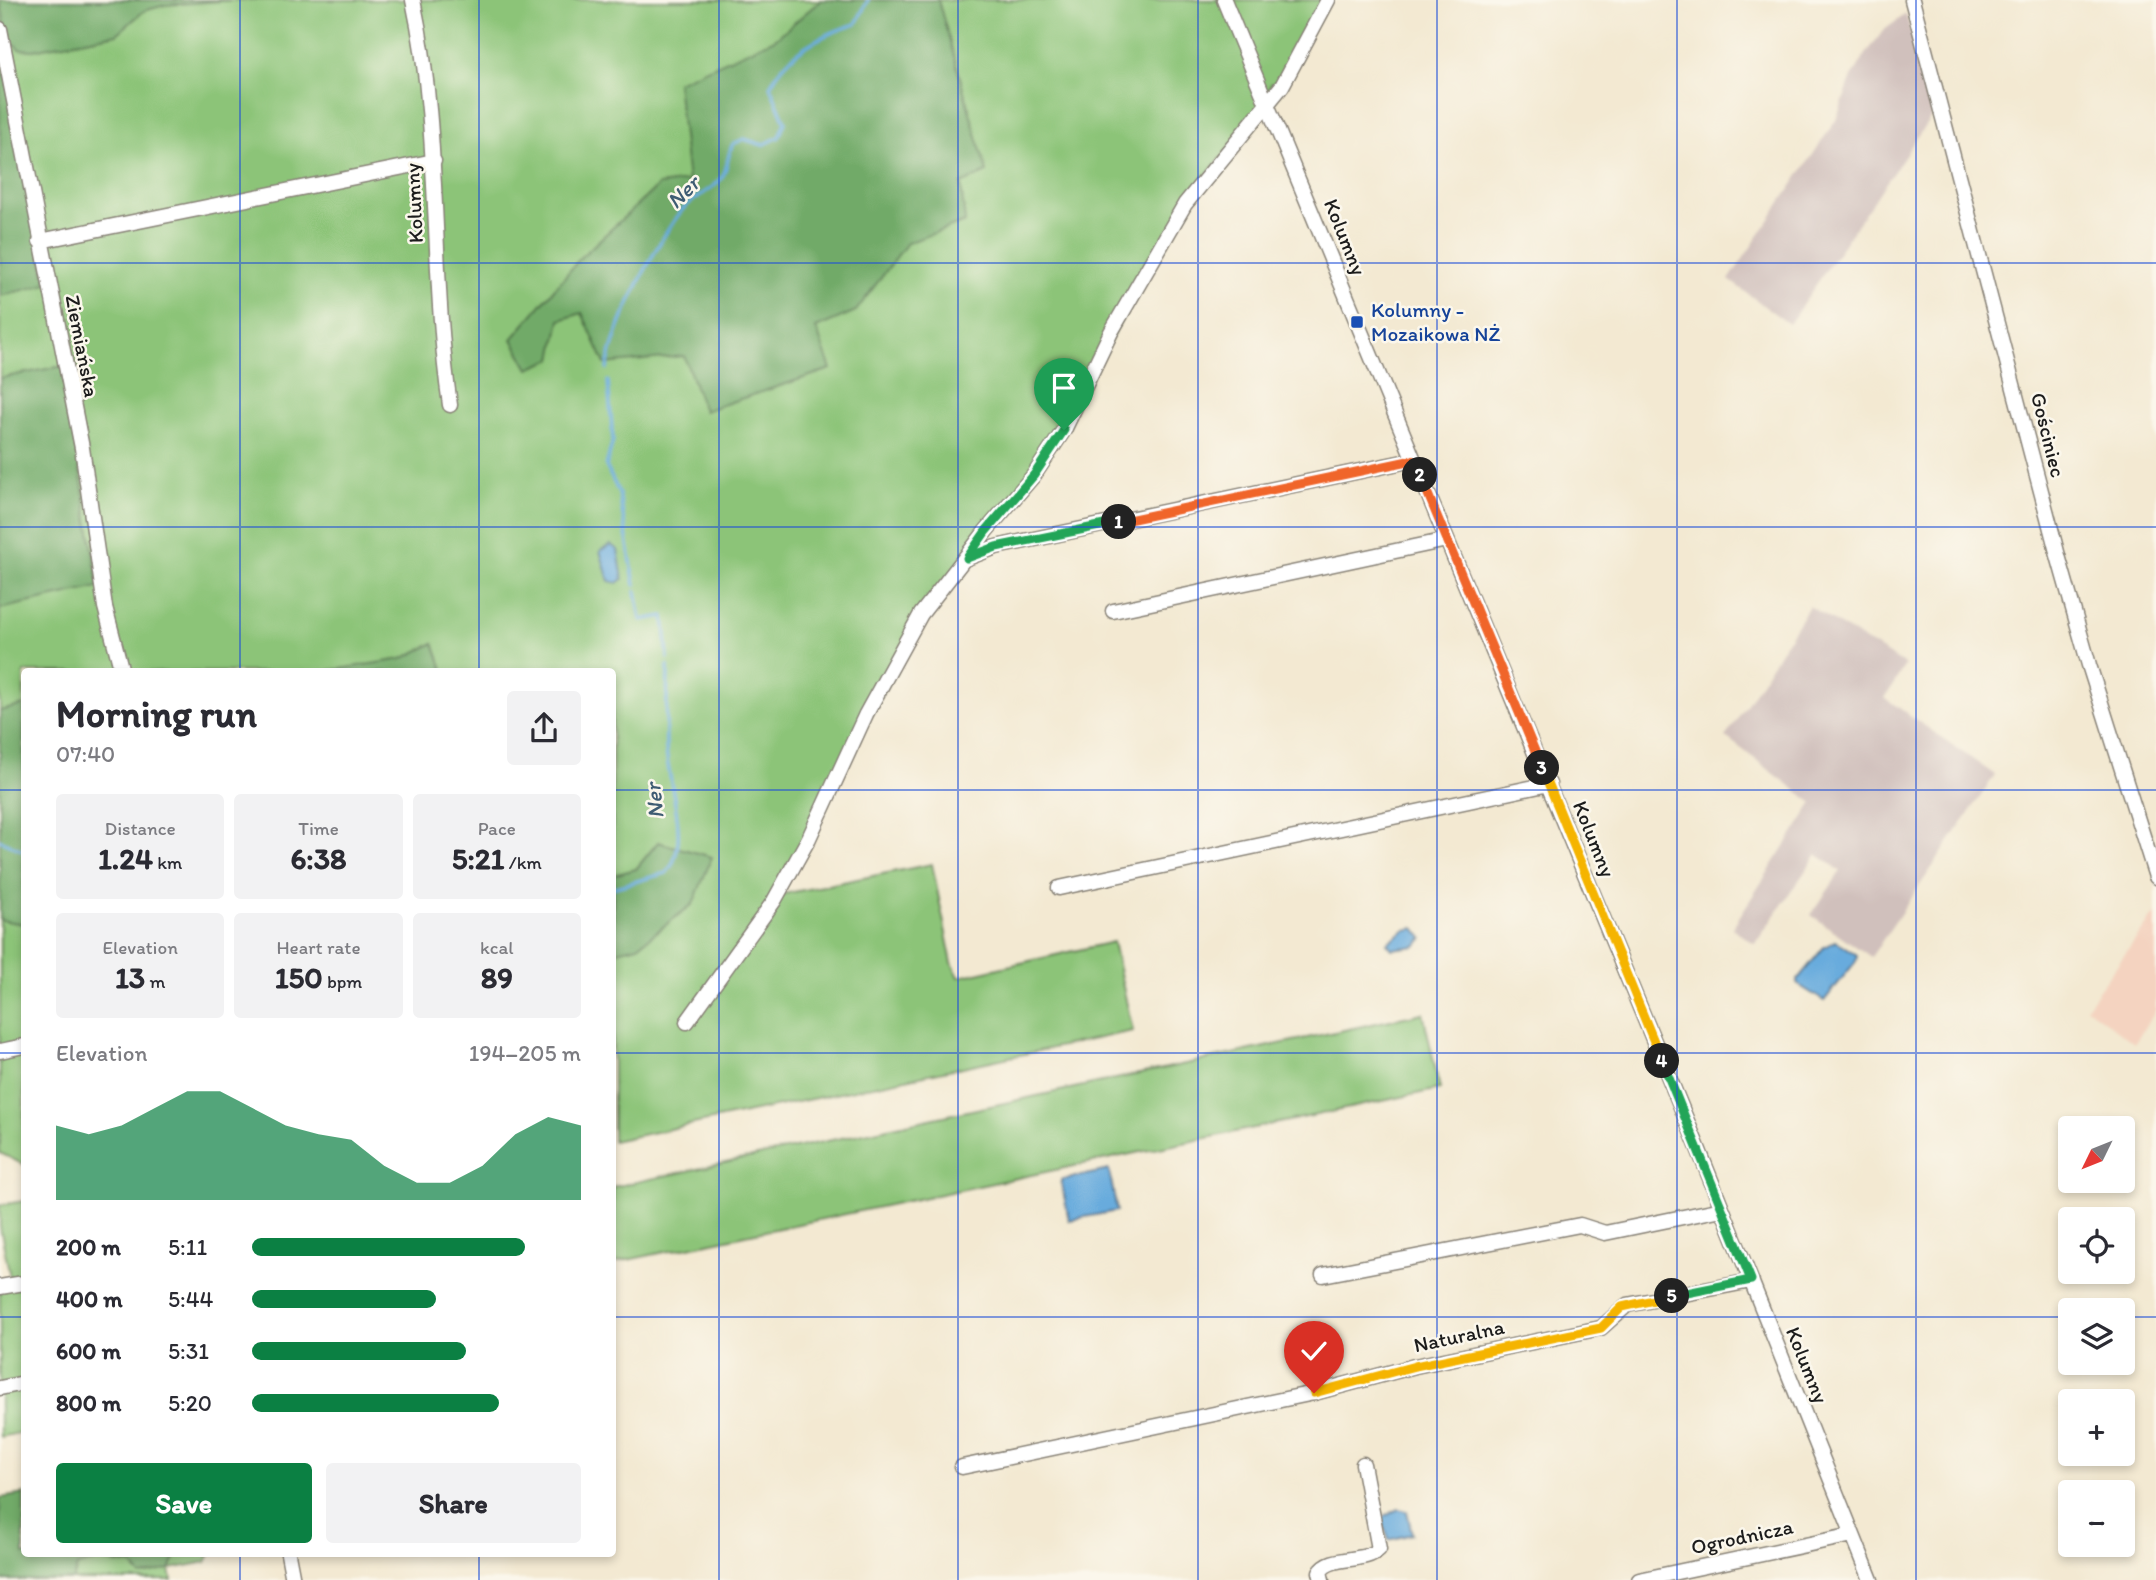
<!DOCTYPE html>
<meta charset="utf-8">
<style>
body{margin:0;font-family:Itim,sans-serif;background:#f2f2f3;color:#2b2b33;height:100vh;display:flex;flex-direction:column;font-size:26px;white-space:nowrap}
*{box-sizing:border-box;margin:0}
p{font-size:23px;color:#7c7c81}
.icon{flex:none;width:38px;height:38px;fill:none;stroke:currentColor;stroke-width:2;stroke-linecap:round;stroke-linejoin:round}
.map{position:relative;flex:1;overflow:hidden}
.sheet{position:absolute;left:21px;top:668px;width:595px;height:889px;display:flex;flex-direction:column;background:#fff;border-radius:7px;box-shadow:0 4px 10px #0003}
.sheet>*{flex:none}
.needle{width:46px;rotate:227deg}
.tools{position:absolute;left:2058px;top:1116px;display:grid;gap:14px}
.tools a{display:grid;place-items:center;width:77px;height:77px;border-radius:7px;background:#fff;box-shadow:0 4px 10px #0003;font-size:35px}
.pin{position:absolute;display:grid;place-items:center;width:60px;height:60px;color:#fff;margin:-72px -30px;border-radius:50% 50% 50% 0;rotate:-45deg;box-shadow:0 0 7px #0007}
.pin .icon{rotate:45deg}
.km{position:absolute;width:35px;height:35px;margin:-18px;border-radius:50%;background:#222;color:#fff;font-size:19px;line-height:35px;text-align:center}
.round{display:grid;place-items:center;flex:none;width:74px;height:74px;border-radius:7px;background:#f2f2f3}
.summary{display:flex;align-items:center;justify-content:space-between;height:119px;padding:0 35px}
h1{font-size:38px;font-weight:700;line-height:52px}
.figures{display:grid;grid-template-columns:repeat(3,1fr);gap:10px;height:119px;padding:7px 35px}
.figures div{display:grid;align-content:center;border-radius:7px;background:#f2f2f3;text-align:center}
.figures b{font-size:30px;font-weight:700}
.figures small{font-size:19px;font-weight:400}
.figures p{font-size:19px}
.chart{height:196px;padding:14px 35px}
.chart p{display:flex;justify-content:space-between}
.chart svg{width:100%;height:126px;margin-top:7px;fill:#0b8043;opacity:.7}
.primary-button{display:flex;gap:14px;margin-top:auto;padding:14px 35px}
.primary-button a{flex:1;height:80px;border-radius:7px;background:#0b8043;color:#fff;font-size:28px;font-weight:700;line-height:80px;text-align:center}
.primary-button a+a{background:#f2f2f3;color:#2b2b33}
ul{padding:0 35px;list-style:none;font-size:23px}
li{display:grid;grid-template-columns:112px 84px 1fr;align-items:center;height:52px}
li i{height:18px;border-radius:9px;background:#0b8043}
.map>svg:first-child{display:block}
</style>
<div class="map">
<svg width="2156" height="1580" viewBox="0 0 2156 1580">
<rect width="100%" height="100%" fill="#fbf7ec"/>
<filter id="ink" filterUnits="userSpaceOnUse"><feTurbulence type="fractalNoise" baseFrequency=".0143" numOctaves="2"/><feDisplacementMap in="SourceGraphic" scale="14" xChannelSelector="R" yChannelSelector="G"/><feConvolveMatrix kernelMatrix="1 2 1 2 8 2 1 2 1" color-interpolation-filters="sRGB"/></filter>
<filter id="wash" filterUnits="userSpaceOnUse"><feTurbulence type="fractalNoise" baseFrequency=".00686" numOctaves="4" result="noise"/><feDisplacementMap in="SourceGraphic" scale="28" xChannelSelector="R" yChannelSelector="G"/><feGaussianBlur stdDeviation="1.57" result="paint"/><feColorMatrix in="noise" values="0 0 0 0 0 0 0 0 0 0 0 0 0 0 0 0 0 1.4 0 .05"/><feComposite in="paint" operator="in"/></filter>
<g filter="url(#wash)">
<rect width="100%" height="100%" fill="#f3e9d2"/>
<path fill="#f4d3c0" d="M 2156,912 L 2156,1010 L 2134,1043 L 2086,1007 Z"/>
<path fill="#d0c0bc" d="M 1906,14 L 1933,114 L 1789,324 L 1729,280 L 1836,120 L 1852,77 L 1866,54 L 1883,31 Z
M 1809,606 L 1905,665 L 1885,698 L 1995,775 L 1871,957 L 1811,915 L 1841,871 L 1817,854 L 1755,944 L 1732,928 L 1813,803 L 1726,737 Z"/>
<path fill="#8cc478" stroke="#54704a" stroke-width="2" d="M 0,0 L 1322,0 L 1278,81 L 1271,84 L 1259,114 L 1195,188 L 1052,444 L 930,601 L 778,895 L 932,864 L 952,963 L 959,977 L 1113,942 L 1133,1031 L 613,1141 L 612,672 L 24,672 L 24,1165 L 0,1153 Z
M 1423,1013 L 1440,1089 L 613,1263 L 613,1187 Z
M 24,1201 L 24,1280 L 11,1282 L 0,1227 L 0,1205 Z
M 24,1285 L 24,1432 L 0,1437 L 0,1289 Z
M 177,1554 L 210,1554 L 206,1562 L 170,1569 L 172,1580 L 73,1580 L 77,1566 L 99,1561 L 169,1569 Z"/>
<path fill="#71aa68" stroke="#466342" stroke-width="2" d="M 0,0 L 236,0 L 165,5 L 144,11 L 117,34 L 33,50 L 19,49 L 8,38 Z
M 821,0 L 938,0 L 987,172 L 961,184 L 965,222 L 907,243 L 856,311 L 816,328 L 831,369 L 704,411 L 684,356 L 605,364 L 582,313 L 560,320 L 552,359 L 529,369 L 512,339 L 582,256 L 659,185 L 688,181 L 677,82 L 775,39 Z
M 5,74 L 47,284 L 0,296 L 0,75 Z
M 63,366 L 99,587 L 0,609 L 0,378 Z
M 434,643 L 444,672 L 321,672 L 402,659 Z
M 24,705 L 24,924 L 0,920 L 0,711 Z
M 658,842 L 712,857 L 693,904 L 638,946 L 613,952 L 613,875 L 636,869 Z
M 24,1494 L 24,1554 L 177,1554 L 170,1569 L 141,1576 L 130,1563 L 99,1561 L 77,1566 L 73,1580 L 0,1580 L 0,1498 Z"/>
<path fill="#68abdd" stroke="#42647c" stroke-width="2" d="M 611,545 L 618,550 L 623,579 L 618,583 L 609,581 L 600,551 Z
M 1415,928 L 1423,938 L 1416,946 L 1392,949 L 1387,943 L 1405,930 Z
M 1836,941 L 1857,955 L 1856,961 L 1824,1001 L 1797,984 L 1797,980 L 1824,947 Z
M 1109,1170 L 1117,1211 L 1069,1220 L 1061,1180 Z
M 1399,1509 L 1407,1511 L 1412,1534 L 1389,1540 L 1381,1518 Z"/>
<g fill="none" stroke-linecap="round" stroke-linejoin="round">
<path stroke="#68abdd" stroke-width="3.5" d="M 607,369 C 613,328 656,242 683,209 C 694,197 711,191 721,179 C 728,170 727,154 733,144 L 744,139 L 763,145 L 779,137 L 785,122 L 770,86 C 788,51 820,35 856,24 L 868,0
M 608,381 L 613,440 L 606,466 L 619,493 L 635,585
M 636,591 L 641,620 L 664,616 L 668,658
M 0,840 L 24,851
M 612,888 L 666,873 C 693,844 667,783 666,747 C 665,721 668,693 668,666"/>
</g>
</g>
<g filter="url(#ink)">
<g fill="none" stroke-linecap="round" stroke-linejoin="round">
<g stroke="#888277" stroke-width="17">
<path id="minor" d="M 413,0 C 442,134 430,270 450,405
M 1224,0 L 1696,1143 L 1871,1580
M 1912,0 L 2057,552 L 2089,665 L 2156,877
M 0,29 L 82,448 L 105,607 L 122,672
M 40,241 L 434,161
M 967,558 L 996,547 L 1413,460
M 1113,611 L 1447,540
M 1059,888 L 1549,784
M 687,1022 L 774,901 L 809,838 L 866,714 L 921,614 L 986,531 L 1034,475 L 1064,430 L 1111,332 L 1185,204 L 1282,86 L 1328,0
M 0,1051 L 24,1046
M 1323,1275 L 1580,1225 L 1605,1233 L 1722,1209
M 0,1287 L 24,1283
M 0,1388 L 24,1383
M 962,1467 L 1314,1393 L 1415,1366 L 1601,1328 L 1627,1305 L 1751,1281
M 288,1554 L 293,1580
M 1322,1580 L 1320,1572 C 1330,1554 1364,1564 1379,1549 L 1363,1464
M 1639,1580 L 1853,1535"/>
</g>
<use href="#minor" stroke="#fff" stroke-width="14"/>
</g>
</g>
<g fill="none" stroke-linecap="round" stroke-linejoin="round" filter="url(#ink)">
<g stroke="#fff" stroke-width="14">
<path id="split-1" d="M 1064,430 L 1034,475 L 986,531 L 967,558 L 996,547 L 1119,522"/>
</g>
<g stroke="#fff" stroke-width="14">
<path id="split-2" d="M 1119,522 L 1413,460 L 1420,475"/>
</g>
<g stroke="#fff" stroke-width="14">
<path id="split-3" d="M 1420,475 L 1542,768"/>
</g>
<g stroke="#fff" stroke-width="14">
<path id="split-4" d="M 1542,768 L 1662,1061"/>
</g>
<g stroke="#fff" stroke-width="14">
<path id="split-5" d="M 1662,1061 L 1751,1280 L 1672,1296"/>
</g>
<g stroke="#fff" stroke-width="14">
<path id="split-6" d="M 1314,1393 L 1415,1366 L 1601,1328 L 1622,1307 L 1672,1296"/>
</g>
<use href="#split-1" stroke="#22a559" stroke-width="9"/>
<use href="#split-2" stroke="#f0652b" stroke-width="9"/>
<use href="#split-3" stroke="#f0652b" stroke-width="9"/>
<use href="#split-4" stroke="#f5b400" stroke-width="9"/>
<use href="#split-5" stroke="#22a559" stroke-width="9"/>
<use href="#split-6" stroke="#f5b400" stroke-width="9"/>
</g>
<path fill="none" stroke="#1d4ed8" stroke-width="2" stroke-opacity="0.55" d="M 240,0 L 240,672M 479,0 L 479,672M 719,0 L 719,1580M 958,0 L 958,1580M 1198,0 L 1198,1580M 1437,0 L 1437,1580M 1677,0 L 1677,1580M 1916,0 L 1916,1580M 0,263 L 2156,263M 0,527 L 2156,527M 0,790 L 24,790M 612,790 L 2156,790M 0,1053 L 24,1053M 612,1053 L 2156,1053M 0,1317 L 24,1317M 612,1317 L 2070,1317M 2123,1317 L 2156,1317M 240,1554 L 240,1580M 479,1554 L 479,1580"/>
<rect fill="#1a4fb4" stroke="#fbf7ec" stroke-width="2.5" x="1350" y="315" width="14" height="14" rx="3.5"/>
<g text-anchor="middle" stroke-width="5" stroke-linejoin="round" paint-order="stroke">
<g font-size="21" fill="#1c1c1c" stroke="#fbf7ec">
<text transform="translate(414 203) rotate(-93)" y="7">Kolumny</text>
<text transform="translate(1345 237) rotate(68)" y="7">Kolumny</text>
<text transform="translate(82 346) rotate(79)" y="7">Ziemiańska</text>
<text transform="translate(2048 435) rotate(76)" y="7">Gościniec</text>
<text transform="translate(1594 839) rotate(68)" y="7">Kolumny</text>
<text transform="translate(1459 1336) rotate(-12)" y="7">Naturalna</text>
<text transform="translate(1807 1365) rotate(68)" y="7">Kolumny</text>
<text transform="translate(1742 1537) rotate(-12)" y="7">Ogrodnicza</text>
</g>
<g font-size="21" fill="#164399" stroke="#fbf7ec" text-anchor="start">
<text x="1371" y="317">Kolumny -<tspan x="1371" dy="24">Mozaikowa NŻ</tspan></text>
</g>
<g font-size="23" font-style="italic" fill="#3e5c73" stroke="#fbf7ec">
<text transform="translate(683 192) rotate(-45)" y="8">Ner</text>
<text transform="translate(654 801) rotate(-96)" y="8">Ner</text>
</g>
</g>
</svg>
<div class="tools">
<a><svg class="needle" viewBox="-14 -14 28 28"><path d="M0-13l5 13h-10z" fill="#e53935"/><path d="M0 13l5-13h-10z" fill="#7c7c81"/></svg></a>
<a><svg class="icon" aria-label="locate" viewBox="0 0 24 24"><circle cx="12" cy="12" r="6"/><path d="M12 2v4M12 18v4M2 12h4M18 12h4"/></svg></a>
<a><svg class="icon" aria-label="layers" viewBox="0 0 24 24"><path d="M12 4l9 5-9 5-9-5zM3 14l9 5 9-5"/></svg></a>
<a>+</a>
<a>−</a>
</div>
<div class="pin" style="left:1064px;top:430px;background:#1e9e55"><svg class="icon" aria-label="arrive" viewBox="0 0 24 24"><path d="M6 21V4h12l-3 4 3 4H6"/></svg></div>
<div class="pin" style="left:1314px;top:1393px;background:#d93025"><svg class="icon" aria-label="check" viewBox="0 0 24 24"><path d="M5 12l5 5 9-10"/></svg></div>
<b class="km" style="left:1119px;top:522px">1</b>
<b class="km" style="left:1420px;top:475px">2</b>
<b class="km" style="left:1542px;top:768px">3</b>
<b class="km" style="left:1662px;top:1061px">4</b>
<b class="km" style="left:1672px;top:1296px">5</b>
<section class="sheet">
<div class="summary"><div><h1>Morning run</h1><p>07:40</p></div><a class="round"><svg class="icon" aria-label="share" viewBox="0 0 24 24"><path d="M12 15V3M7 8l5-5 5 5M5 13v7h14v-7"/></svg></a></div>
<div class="figures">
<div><p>Distance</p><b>1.24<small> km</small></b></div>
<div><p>Time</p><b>6:38</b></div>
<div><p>Pace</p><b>5:21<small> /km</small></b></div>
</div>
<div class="figures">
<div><p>Elevation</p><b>13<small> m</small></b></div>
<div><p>Heart rate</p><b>150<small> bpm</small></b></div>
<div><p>kcal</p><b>89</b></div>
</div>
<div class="chart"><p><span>Elevation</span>194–205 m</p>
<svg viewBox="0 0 160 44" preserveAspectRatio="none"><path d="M0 44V18L10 21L20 18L30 12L40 6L50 6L60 12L70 18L80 21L90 23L100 32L110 38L120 38L130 32L140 21L150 15L160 18V44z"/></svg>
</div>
<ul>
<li><b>200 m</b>5:11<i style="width:83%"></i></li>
<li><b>400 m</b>5:44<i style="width:56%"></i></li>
<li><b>600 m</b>5:31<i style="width:65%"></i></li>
<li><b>800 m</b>5:20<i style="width:75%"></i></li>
</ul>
<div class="primary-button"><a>Save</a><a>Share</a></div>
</section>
</div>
